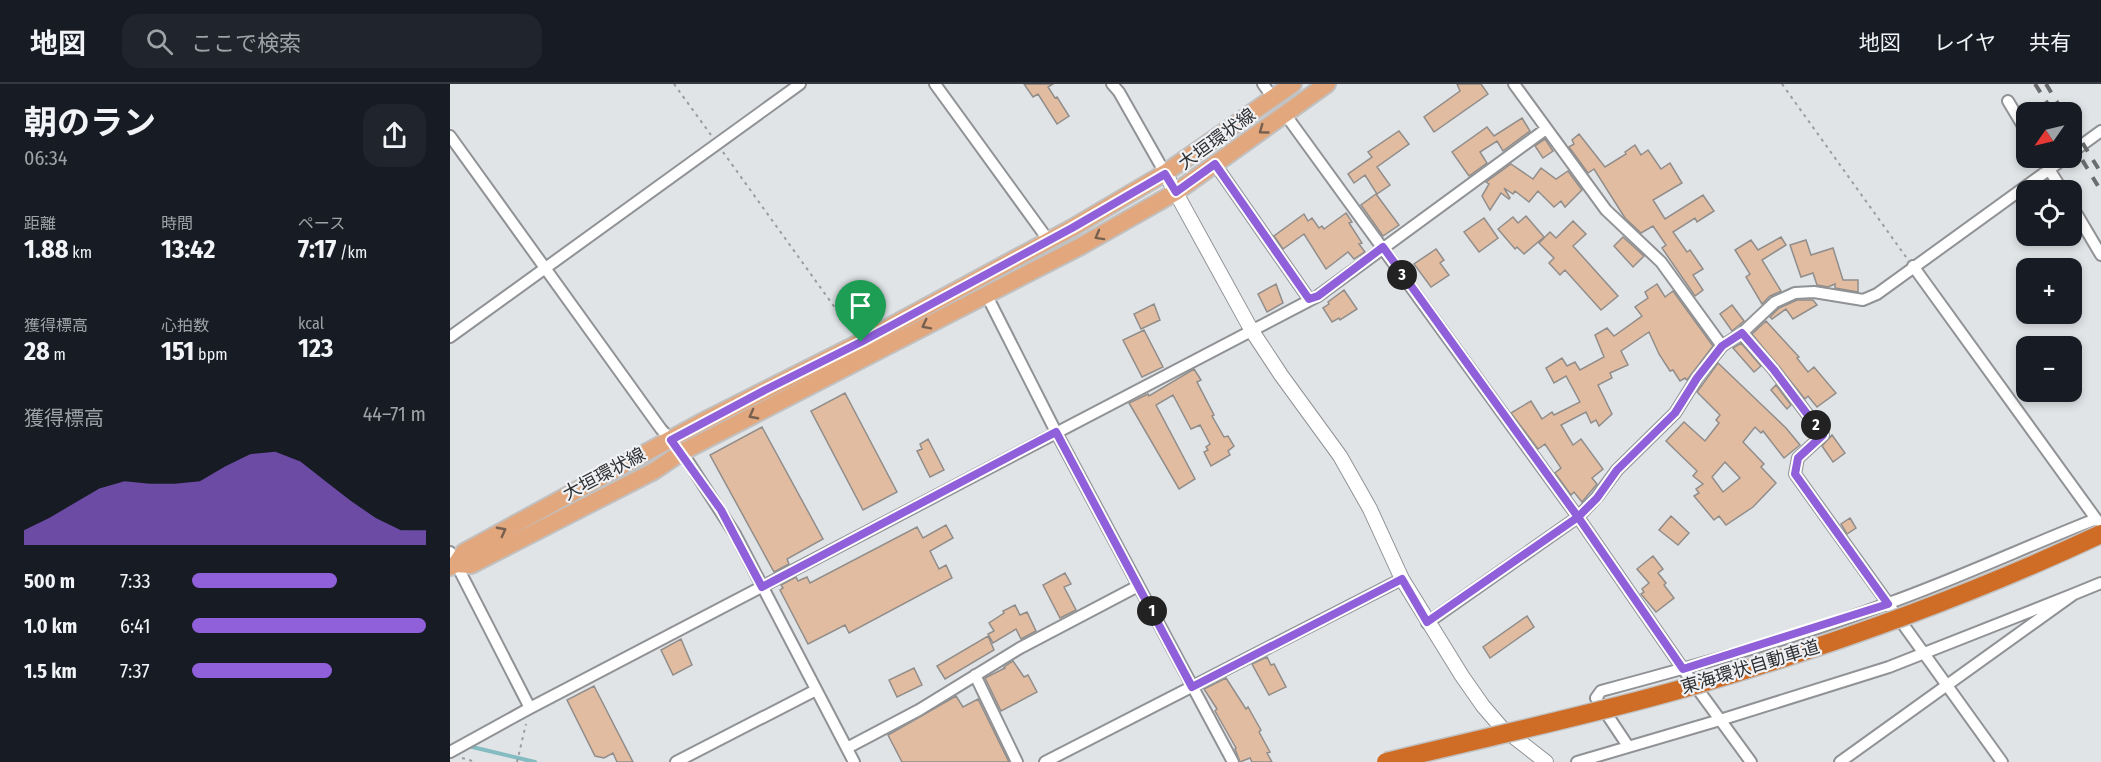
<!DOCTYPE html>
<html lang="ja">
<meta charset="utf-8">
<style>
body{margin:0;font-family:"Fira Sans Condensed","Noto Sans JP",sans-serif;background:#20242c;color:#f1f3f6;height:100vh;display:flex;flex-direction:column;font-size:22px;white-space:nowrap}
*{box-sizing:border-box;margin:0}
p{font-size:20px;color:#9ea1a6}
.icon{flex:none;width:33px;height:33px;fill:none;stroke:currentColor;stroke-width:2;stroke-linecap:round;stroke-linejoin:round}
.map{position:relative;flex:1;overflow:hidden}
.panel{display:flex;flex-direction:column;background:#171b24;width:450px}
.panel>*{flex:none}
.needle{width:39px;rotate:236deg}
.fabs{position:absolute;left:1566px;top:18px;display:grid;gap:12px}
.fabs a{display:grid;place-items:center;width:66px;height:66px;border-radius:12px;background:#171b24;box-shadow:0 3px 9px #0003;font-size:30px}
.pin{position:absolute;display:grid;place-items:center;width:51px;height:51px;color:#fff;margin:-62px -26px;border-radius:50% 50% 50% 0;rotate:-45deg;box-shadow:0 0 6px #0007}
.pin .icon{rotate:45deg}
.km{position:absolute;width:30px;height:30px;margin:-15px;border-radius:50%;background:#222;color:#fff;font-size:16px;line-height:30px;text-align:center}
.round{display:grid;place-items:center;flex:none;width:63px;height:63px;border-radius:18px;background:#20242c}
.headline{display:flex;align-items:center;justify-content:space-between;height:102px;padding:0 24px}
h1{font-size:33px;font-weight:700;line-height:45px}
.figures{display:grid;grid-template-columns:repeat(3,1fr);gap:9px;height:102px;padding:6px 24px}
.figures div{display:grid;align-content:center}
.figures b{font-size:26px;font-weight:700}
.figures small{font-size:16px;font-weight:400}
.figures p{font-size:16px}
.chart{height:168px;padding:12px 24px}
.chart p{display:flex;justify-content:space-between}
.chart svg{width:100%;height:108px;margin-top:6px;fill:#8f60da;opacity:.7}
ul{padding:0 24px;list-style:none;font-size:20px}
li{display:grid;grid-template-columns:96px 72px 1fr;align-items:center;height:45px}
li i{height:15px;border-radius:8px;background:#8f60da}
header{display:flex;align-items:center;gap:36px;box-sizing:border-box;height:84px;padding:0 30px;background:#171b24;border-bottom:2px solid #363941}
header strong{font-size:28px}
nav{display:flex;gap:33px;margin-inline-start:auto;font-size:21px}
.search{width:420px;height:54px;background:#20242c;display:flex;align-items:center;gap:15px;box-sizing:border-box;padding:0 21px;border-radius:18px;color:#9ea1a6;font-size:22px}
main{display:flex;flex:1;min-height:0}
.map>svg:first-child{display:block}
</style>
<header>
<strong>地図</strong>
<div class="search"><svg class="icon" aria-label="search" viewBox="0 0 24 24"><circle cx="10" cy="10" r="6"/><path d="M15 15l6 6"/></svg>ここで検索</div>
<nav><a>地図</a><a>レイヤ</a><a>共有</a></nav>
</header>
<main>
<section class="panel">
<div class="headline"><div><h1>朝のラン</h1><p>06:34</p></div><a class="round"><svg class="icon" aria-label="share" viewBox="0 0 24 24"><path d="M12 15V3M7 8l5-5 5 5M5 13v7h14v-7"/></svg></a></div>
<div class="figures">
<div><p>距離</p><b>1.88<small> km</small></b></div>
<div><p>時間</p><b>13:42</b></div>
<div><p>ペース</p><b>7:17<small> /km</small></b></div>
</div>
<div class="figures">
<div><p>獲得標高</p><b>28<small> m</small></b></div>
<div><p>心拍数</p><b>151<small> bpm</small></b></div>
<div><p>kcal</p><b>123</b></div>
</div>
<div class="chart"><p><span>獲得標高</span>44–71 m</p>
<svg viewBox="0 0 160 44" preserveAspectRatio="none"><path d="M0 44V38L10 33L20 27L30 21L40 18L50 19L60 19L70 18L80 12L90 7L100 6L110 10L120 18L130 26L140 33L150 38L160 38V44z"/></svg>
</div>
<ul>
<li><b>500 m</b>7:33<i style="width:62%"></i></li>
<li><b>1.0 km</b>6:41<i style="width:100%"></i></li>
<li><b>1.5 km</b>7:37<i style="width:60%"></i></li>
</ul>
</section>
<div class="map">
<svg width="1651" height="678" viewBox="0 0 1651 678">
<rect width="100%" height="100%" fill="#e1e4e7"/>
<g fill="none" stroke-linecap="round" stroke-linejoin="round">
<path stroke="#84bcc1" stroke-width="4" d="M 18,662 L 85,678"/>
</g>
<path fill="#e2bca0" stroke="#908d8b" stroke-width="1.5" fill-rule="evenodd" d="M 574,0 L 603,0 L 598,3 L 605,14 L 607,13 L 619,32 L 607,40 L 588,10 L 583,13 Z
M 1007,0 L 1031,0 L 1038,10 L 984,48 L 974,33 L 1010,7 Z
M 1072,34 L 1080,47 L 1053,67 L 1047,57 L 1030,68 L 1037,79 L 1019,92 L 1002,68 L 1037,43 L 1044,52 Z
M 949,47 L 959,60 L 927,83 L 940,101 L 927,110 L 915,91 L 904,99 L 898,90 L 922,73 L 918,68 Z
M 1129,50 L 1155,83 L 1176,70 L 1175,68 L 1185,61 L 1191,71 L 1198,66 L 1211,85 L 1220,79 L 1232,99 L 1203,116 L 1215,135 L 1253,111 L 1264,127 L 1247,138 L 1245,134 L 1223,148 L 1237,168 L 1240,166 L 1253,185 L 1243,191 L 1253,206 L 1245,212 L 1212,164 L 1216,161 L 1203,142 L 1191,149 L 1175,134 L 1144,85 L 1138,89 L 1119,63 L 1124,60 L 1122,56 Z
M 1095,55 L 1103,67 L 1093,74 L 1085,62 Z
M 1061,80 L 1083,95 L 1091,84 L 1106,95 L 1118,87 L 1132,106 L 1115,123 L 1111,117 L 1104,123 L 1088,107 L 1079,118 L 1065,107 L 1063,110 L 1054,104 L 1060,114 L 1059,115 L 1051,109 L 1040,126 L 1032,112 L 1039,100 L 1036,98 Z
M 926,110 L 949,141 L 933,152 L 911,121 Z
M 896,129 L 902,138 L 899,139 L 912,159 L 909,160 L 915,168 L 904,175 L 898,168 L 876,185 L 854,150 L 833,165 L 824,152 L 854,130 L 858,137 L 862,134 L 869,144 L 872,142 L 874,145 Z
M 1076,132 L 1094,153 L 1074,170 L 1067,163 L 1065,165 L 1048,145 L 1063,133 L 1068,139 Z
M 1034,134 L 1048,154 L 1029,168 L 1014,148 Z
M 1123,137 L 1136,150 L 1123,162 L 1168,212 L 1151,226 L 1115,186 L 1110,191 L 1099,179 L 1104,174 L 1089,159 L 1100,148 L 1106,154 Z
M 1173,153 L 1194,172 L 1183,183 L 1164,162 Z
M 1331,153 L 1336,161 L 1312,176 L 1331,207 L 1320,212 L 1312,220 L 1296,193 L 1300,190 L 1285,166 L 1301,156 L 1308,166 Z
M 1356,156 L 1361,171 L 1383,164 L 1393,196 L 1408,196 L 1408,208 L 1385,204 L 1385,200 L 1378,203 L 1367,201 L 1363,189 L 1351,193 L 1340,161 Z
M 986,165 L 994,176 L 990,179 L 999,191 L 981,203 L 964,180 Z
M 826,200 L 833,219 L 817,228 L 808,210 Z
M 1207,200 L 1215,213 L 1223,207 L 1263,262 L 1237,296 L 1235,294 L 1230,297 L 1223,286 L 1220,287 L 1209,270 L 1199,248 L 1171,267 L 1178,281 L 1160,289 L 1162,294 L 1148,301 L 1162,330 L 1149,342 L 1146,336 L 1141,339 L 1136,328 L 1111,341 L 1123,361 L 1131,355 L 1153,385 L 1142,394 L 1147,400 L 1132,418 L 1124,408 L 1121,411 L 1105,389 L 1111,384 L 1095,360 L 1088,365 L 1061,329 L 1081,317 L 1092,335 L 1102,328 L 1104,331 L 1130,318 L 1116,292 L 1104,299 L 1096,284 L 1112,274 L 1117,282 L 1125,278 L 1130,286 L 1154,273 L 1145,251 L 1157,244 L 1164,252 L 1192,232 L 1185,223 L 1198,214 L 1195,208 Z
M 894,206 L 907,225 L 890,236 L 889,234 L 882,238 L 873,224 L 879,220 L 878,218 Z
M 1347,216 L 1363,216 L 1367,221 L 1343,235 L 1336,225 L 1322,235 L 1320,233 L 1329,224 Z
M 704,220 L 710,236 L 691,245 L 684,230 Z
M 1282,221 L 1294,237 L 1282,247 L 1270,230 Z
M 1316,237 L 1349,273 L 1347,274 L 1358,288 L 1364,283 L 1386,309 L 1367,323 L 1358,312 L 1355,315 L 1302,250 Z
M 694,246 L 713,283 L 692,293 L 673,256 Z
M 1291,259 L 1311,282 L 1304,288 L 1283,264 Z
M 1268,279 L 1336,344 L 1350,361 L 1334,374 L 1313,347 L 1311,349 L 1305,343 L 1293,358 L 1314,380 L 1311,383 L 1326,399 L 1303,423 L 1276,441 L 1269,432 L 1264,436 L 1244,412 L 1249,409 L 1246,405 L 1253,400 L 1243,392 L 1247,387 L 1216,357 L 1234,338 L 1255,357 L 1269,339 L 1266,336 L 1270,331 L 1247,308 ZM 1275,378 L 1290,394 L 1273,408 L 1262,393 Z
M 744,285 L 751,296 L 747,298 L 764,331 L 762,332 L 774,353 L 778,352 L 784,362 L 778,367 L 780,371 L 761,382 L 754,368 L 758,366 L 756,363 L 760,360 L 750,341 L 741,345 L 723,311 L 706,321 L 745,395 L 729,405 L 679,319 L 698,310 L 699,312 Z
M 1326,301 L 1341,321 L 1337,325 L 1321,306 Z
M 395,309 L 447,408 L 413,426 L 361,327 Z
M 312,343 L 373,455 L 337,475 L 339,480 L 324,488 L 260,371 Z
M 1382,351 L 1395,369 L 1383,378 L 1372,362 Z
M 478,355 L 494,386 L 480,393 L 467,367 L 472,365 L 470,360 Z
M 1221,432 L 1239,449 L 1228,461 L 1209,446 Z
M 1400,434 L 1406,444 L 1397,450 L 1391,440 Z
M 496,441 L 503,454 L 480,467 L 489,485 L 496,481 L 502,494 L 399,549 L 395,541 L 358,560 L 330,506 L 333,504 L 331,501 L 346,493 L 348,497 L 357,493 L 360,499 L 467,443 L 473,454 Z
M 1203,472 L 1213,485 L 1208,489 L 1216,499 L 1214,501 L 1224,514 L 1206,528 L 1191,510 L 1194,508 L 1192,505 L 1199,499 L 1187,485 Z
M 615,489 L 621,500 L 614,503 L 626,526 L 610,534 L 593,501 Z
M 565,521 L 570,531 L 577,528 L 586,547 L 571,555 L 566,545 L 543,559 L 538,550 L 544,547 L 539,539 L 554,529 L 553,527 Z
M 1077,532 L 1084,543 L 1040,574 L 1033,563 Z
M 538,552 L 544,566 L 495,595 L 487,582 Z
M 231,555 L 242,581 L 223,591 L 211,566 Z
M 817,573 L 821,581 L 824,580 L 836,603 L 819,611 L 802,580 Z
M 563,577 L 574,593 L 578,591 L 587,608 L 551,627 L 535,594 L 555,584 L 554,583 Z
M 464,584 L 472,601 L 447,613 L 439,596 Z
M 776,594 L 796,625 L 798,623 L 803,632 L 811,646 L 809,648 L 820,668 L 817,669 L 822,678 L 802,678 L 800,674 L 790,678 L 785,665 L 786,664 L 765,627 L 767,625 L 754,605 Z
M 144,602 L 183,678 L 167,678 L 163,669 L 154,674 L 145,672 L 117,616 Z
M 506,612 L 513,623 L 528,615 L 559,678 L 452,678 L 438,651 Z"/>
<g fill="none" stroke-linecap="round" stroke-linejoin="round">
<g stroke="#909295" stroke-width="14">
<path id="street" d="M 485,0 L 599,157
M 662,0 L 669,8 L 715,89
M 813,0 L 823,14
M 1064,0 L 1156,126 L 1211,178 L 1272,262
M 1558,17 L 1576,47
M 835,30 L 1128,433 L 1233,585 L 1301,678
M 0,52 L 211,345 L 232,368 L 285,450 L 404,678
M 1622,68 L 1651,47
M 1592,74 L 1612,106
M 765,80 L 859,215
M 1622,122 L 1651,171
M 1463,182 L 1649,439
M 536,210 L 606,348 L 783,678
M 1292,249 L 1324,286 L 1373,351 L 1348,374 L 1345,390 L 1552,678
M 0,253 L 350,0
M 0,468 L 80,624
M 977,539 L 1128,433 L 1147,413 L 1167,386 L 1225,329 L 1247,294 L 1272,262 L 1292,249 L 1325,218 L 1345,209 L 1364,208 L 1413,216 L 1427,210 L 1615,74
M 525,591 L 567,678
M 1178,662 L 1146,614 L 1151,607 C 1248,581 1345,554 1439,519 C 1509,494 1577,462 1646,435
M 397,664 L 469,626 L 570,564 L 688,502
M 0,668 L 80,624 L 868,212 L 1096,45
M 226,678 L 366,606
M 595,678 L 952,495
M 1127,678 L 1270,636 L 1439,583 L 1624,510
M 1390,678 L 1624,510 L 1651,499"/>
</g>
<g stroke="#909295" stroke-width="16">
<path id="secondary" d="M 715,89 L 802,247 L 831,291 L 890,372 L 920,425 L 952,495 L 1012,592 L 1033,622 L 1051,643 L 1096,678"/>
</g>
<g stroke="#c1c1c1" stroke-width="20">
<path id="primary" d="M 6,480 L 21,481 L 204,387 L 232,368 L 631,162 L 726,108 L 877,0
M 0,483 L 6,480 L 14,468 L 250,339 L 411,258 L 622,144 L 715,89 L 843,0"/>
</g>
<path stroke="#9a9c9e" stroke-width="2" stroke-dasharray="3 4.5" stroke-linecap="butt" d="M 224,0 L 261,51
M 1332,0 L 1456,173
M 273,68 L 401,246
M 12,674 L 26,678
M 67,678 L 76,640"/>
<use href="#street" stroke="#fff" stroke-width="10"/>
<use href="#secondary" stroke="#fff" stroke-width="14"/>
<use href="#primary" stroke="#e2a77d" stroke-width="16"/>
<path stroke="#6a6c6e" stroke-width="4" stroke-dasharray="10 10" stroke-linecap="butt" d="M 1585,0 L 1603,28
M 1596,0 L 1613,28
M 1622,42 L 1651,89
M 1622,59 L 1651,107"/>
<g stroke="#c1c1c1" stroke-width="21" stroke-linecap="butt">
<path id="highway-bridge" d="M 936,678 C 1036,653 1137,632 1235,604 C 1377,563 1517,513 1651,450"/>
</g>
<use href="#highway-bridge" stroke="#cf6d26" stroke-width="18"/>
</g>
<defs><path id="oneway-chevron" d="M-2-3.5L2.5 0L-2 3.5" fill="none" stroke-width="1.6" stroke-linecap="round" stroke-linejoin="round" transform="scale(1.5)"/></defs>
<g stroke="#77604f">
<use href="#oneway-chevron" transform="translate(813 46) rotate(144)"/>
<use href="#oneway-chevron" transform="translate(649 152) rotate(151)"/>
<use href="#oneway-chevron" transform="translate(476 241) rotate(153)"/>
<use href="#oneway-chevron" transform="translate(303 331) rotate(152)"/>
<use href="#oneway-chevron" transform="translate(52 447) rotate(-28)"/>
</g>
<g fill="none" stroke-linecap="round" stroke-linejoin="round">
<g stroke="#fff" stroke-width="12">
<path id="route" d="M 411,258 L 315,306 L 221,356 L 271,426 L 312,503 L 606,348 L 742,603 L 952,495 L 977,538 L 1128,433 L 1147,414 L 1167,386 L 1225,329 L 1247,294 L 1272,262 L 1292,249 L 1324,286 L 1373,351 L 1348,374 L 1345,390 L 1438,520 L 1233,585 L 1128,433 L 933,163 L 868,212 L 859,215 L 765,80 L 726,108 L 715,90 L 622,144 L 411,258"/>
</g>
<use href="#route" stroke="#8f60da" stroke-width="8"/>
</g>
<g text-anchor="middle" stroke-width="4.5" stroke-linejoin="round" paint-order="stroke">
<g font-size="18" fill="#2f3031" stroke="#eff1f4">
<text transform="translate(767 55) rotate(-36)" y="6">大垣環状線</text>
<text transform="translate(154 390) rotate(-28)" y="6">大垣環状線</text>
<text transform="translate(1300 583) rotate(-17)" y="6">東海環状自動車道</text>
</g>
</g>
</svg>
<div class="fabs">
<a><svg class="needle" viewBox="-14 -14 28 28"><path d="M0-13l5 13h-10z" fill="#e53935"/><path d="M0 13l5-13h-10z" fill="#9ea1a6"/></svg></a>
<a><svg class="icon" aria-label="locate" viewBox="0 0 24 24"><circle cx="12" cy="12" r="6"/><path d="M12 2v4M12 18v4M2 12h4M18 12h4"/></svg></a>
<a>+</a>
<a>−</a>
</div>
<div class="pin" style="left:411px;top:258px;background:#1e9e55"><svg class="icon" aria-label="arrive" viewBox="0 0 24 24"><path d="M6 21V4h12l-3 4 3 4H6"/></svg></div>
<b class="km" style="left:702px;top:527px">1</b>
<b class="km" style="left:1366px;top:341px">2</b>
<b class="km" style="left:952px;top:191px">3</b>
</div>
</main>
